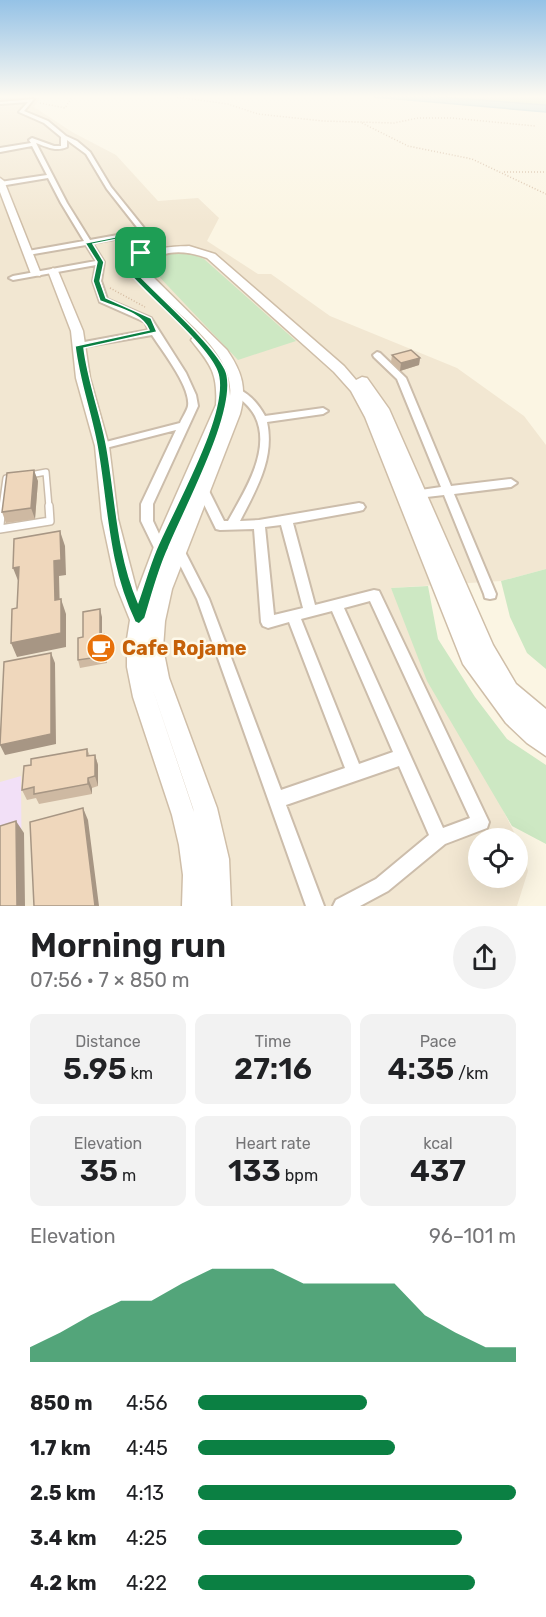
<!DOCTYPE html>
<meta charset="utf-8">
<style>
body{margin:0;font-family:Rubik,sans-serif;background:#f2f2f2;color:#202124;height:100vh;display:flex;flex-direction:column;font-size:22px;white-space:nowrap}
*{box-sizing:border-box;margin:0}
p{font-size:20px;color:#757577}
.icon{flex:none;width:33px;height:33px;fill:none;stroke:currentColor;stroke-width:2;stroke-linecap:round;stroke-linejoin:round}
.map{position:relative;height:906px;overflow:hidden}
.side{display:flex;flex-direction:column;background:#fff;flex:1}
.side>*{flex:none}
.fabs{position:absolute;left:468px;top:828px;display:grid;gap:12px}
.fabs a{display:grid;place-items:center;width:60px;height:60px;border-radius:50%;background:#fff;box-shadow:0 6px 24px #0002;font-size:30px}
.pin{position:absolute;display:grid;place-items:center;width:51px;height:51px;color:#fff;margin:-26px;border-radius:12px;box-shadow:0 3px 9px #0006}
.round{display:grid;place-items:center;flex:none;width:63px;height:63px;border-radius:32px;background:#f2f2f2}
.head{display:flex;align-items:center;justify-content:space-between;height:102px;padding:0 30px}
h1{font-size:33px;font-weight:600;line-height:45px}
.metrics{display:grid;grid-template-columns:repeat(3,1fr);gap:9px;height:102px;padding:6px 30px}
.metrics div{display:grid;align-content:center;border-radius:12px;background:#f2f2f2;text-align:center}
.metrics b{font-size:30px;font-weight:600}
.metrics small{font-size:16px;font-weight:400}
.metrics p{font-size:16px}
.chart{height:168px;padding:12px 30px}
.chart p{display:flex;justify-content:space-between}
.chart svg{width:100%;height:108px;margin-top:6px;fill:#0b8043;opacity:.7}
ul{padding:0 30px;list-style:none;font-size:20px}
li{display:grid;grid-template-columns:96px 72px 1fr;align-items:center;height:45px}
li i{height:15px;border-radius:8px;background:#0b8043}
.map>svg:first-child{display:block}
</style>
<div class="map">
<svg width="546" height="906" viewBox="0 0 546 906">
<rect width="100%" height="100%" fill="#fbf5e3"/>
<path fill="#f2e7d2" d="M 0,97 L 41,97 L 34,107 L 72,132 L 116,155 L 158,201 L 198,198 L 219,218 L 207,241 L 258,274 L 271,274 L 330,316 L 457,368 L 524,416 L 546,445 L 546,569 L 501,581 L 391,588 L 517,838 L 478,838 L 478,878 L 518,878 L 518,841 L 528,871 L 517,906 L 0,906 Z"/>
<path fill="#f2e0f7" d="M 21,776 L 22,906 L 0,906 L 0,782 Z"/>
<path fill="#cde8c3" d="M 432,97 L 546,97 L 546,105 Z
M 187,252 L 204,259 L 296,341 L 238,360 L 149,266 C 157,252 173,252 187,252 Z
M 546,569 L 546,669 L 527,653 L 510,617 L 501,581 Z
M 428,586 L 438,639 L 475,697 L 507,739 L 546,765 L 546,844 L 512,826 L 427,681 L 391,588 Z"/>
<path fill="#b9d8e4" stroke="#a0c6d5" stroke-width="1.5" d="M 374,97 L 438,97 L 546,105 L 546,112 Z"/>
<g fill="none" stroke-linecap="round" stroke-linejoin="round">
<g stroke="#ccbdab" stroke-width="8">
<path id="lane-far1" d="M 30,475 L 46,472 L 49,507
M 2,507 L 6,478 L 12,477"/>
</g>
<g stroke="#ccbdab" stroke-width="10">
<path id="lane" d="M 0,525 L 2,506
M 0,529 L 50,521 L 49,506"/>
</g>
<g stroke="#ccbdab" stroke-width="4">
<path id="street" d="M 34,99 L 24,111 L 48,121 L 66,136 L 77,141 L 90,152 L 111,187 L 160,248 L 154,249 L 142,234 L 92,243 L 104,262 L 101,281 L 107,299 L 151,318 L 186,373 L 196,395 L 198,406 L 153,504 L 153,521 L 167,551 L 165,554 L 161,556 L 157,554 L 141,521 L 141,504 L 176,430 L 102,449 L 97,446 L 98,444 L 180,423 C 182,418 187,411 188,406 C 191,387 162,351 152,335 L 76,348 L 75,346 L 79,343 L 149,330 L 145,322 L 100,302 L 93,281 L 96,265 L 13,280 L 9,278 L 13,276 L 96,261 L 86,245 L 28,255 L 24,253 L 28,251 L 84,241 L 61,203 L 48,178 L 0,186 L 0,182 L 47,175 L 32,146 L 0,152 L 0,148 L 31,143 L 29,140 L 32,138 L 54,146 L 61,146 L 61,137 L 44,123 L 19,112 L 28,102 L 0,104 L 0,102 ZM 67,140 L 86,154 L 107,189 L 140,231 L 90,240 L 67,203 L 36,143 C 47,147 56,152 67,147 Z
M 377,352 L 380,353 L 406,378 L 451,486 L 511,479 L 517,483 L 511,487 L 454,494 L 496,594 L 495,598 L 490,599 L 485,598 L 484,594 L 444,495 L 418,498 L 414,497 L 412,494 L 414,491 L 441,487 L 397,379 L 374,357 L 373,355 Z
M 238,389 C 250,394 259,405 265,416 L 323,408 L 328,411 L 323,414 L 267,422 C 275,458 256,490 240,521 L 259,520 L 359,503 L 363,504 L 365,507 L 363,510 L 359,511 L 293,523 L 315,605 L 374,590 L 379,591 L 489,822 L 487,828 L 445,844 L 388,891 L 360,906 L 333,906 L 336,900 L 376,879 L 429,835 L 399,766 L 286,805 L 324,906 L 306,906 L 197,599 L 172,549 L 174,546 L 178,544 L 182,546 L 209,599 L 281,790 L 345,768 L 289,622 L 268,628 L 263,626 L 261,622 L 254,529 L 220,530 L 216,529 L 197,490 L 199,487 L 207,487 L 224,521 L 228,521 C 244,492 272,450 255,416 C 250,406 241,400 233,392 ZM 281,525 L 303,608 L 274,615 L 265,527 ZM 370,601 L 470,818 L 443,828 L 344,608 ZM 332,611 L 393,752 L 359,764 L 301,619 Z"/>
</g>
<g stroke="#cfbea8" stroke-width="3">
<path id="secondary" d="M 0,178 L 4,181 L 41,274 L 40,276 L 31,274 L 0,192 Z
M 189,246 L 215,254 L 344,366 L 356,380 L 362,377 L 367,378 L 389,409 L 493,645 L 516,684 L 546,709 L 546,756 L 527,743 L 506,723 L 463,664 L 365,417 L 351,391 L 334,372 L 207,258 C 187,251 165,248 147,264 L 146,270 L 227,350 C 242,372 247,388 240,414 L 172,589 L 165,621 L 163,648 L 169,678 L 217,808 L 229,859 L 231,906 L 182,906 L 183,875 L 179,845 L 172,815 L 133,697 L 127,667 L 127,639 L 130,620 L 116,585 L 102,519 L 95,446 L 76,378 L 71,331 L 48,271 L 53,268 L 58,271 L 83,331 L 90,378 L 109,446 L 118,519 L 137,592 L 158,536 L 216,405 C 218,372 210,364 191,340 L 193,337 L 201,337 C 221,357 229,372 230,396 C 236,347 162,306 136,270 C 139,246 170,247 189,246 ZM 152,687 L 193,808 L 194,812 Z"/>
</g>
<path stroke="#d4baa0" stroke-width="1.5" stroke-dasharray="1 2" stroke-linecap="butt" d="M 177,97 L 228,104 L 258,114 L 323,121 L 394,123 L 418,118 L 452,118 L 535,126
M 40,103 L 65,108 L 72,97
M 362,123 L 408,146 L 472,159 L 546,194
M 504,172 L 546,172
M 110,288 L 145,307"/>
<use href="#lane-far1" stroke="#fff" stroke-width="5"/>
<use href="#lane" stroke="#fff" stroke-width="7"/>
<use href="#street" fill="#fff" fill-rule="evenodd"/>
<use href="#secondary" fill="#fff" fill-rule="evenodd"/>
</g>
<path fill="#ceb9a2" d="M 392,355 L 420,358 L 419,365 L 400,371 L 391,362 Z
M 38,481 L 35,519 L 6,523 L 2,512 Z
M 102,617 L 102,634 L 106,641 L 107,663 L 80,668 L 78,660 L 83,637 Z
M 87,749 L 90,756 L 95,755 L 98,765 L 98,786 L 92,788 L 92,794 L 39,804 L 36,798 L 27,800 L 22,790 L 31,765 Z"/>
<path fill="#a79684" d="M 420,358 L 419,365 L 400,371 L 401,363 Z
M 34,470 L 38,481 L 35,519 L 31,508 Z
M 60,531 L 65,546 L 66,575 L 59,576 L 60,615 L 55,600 L 54,561 Z
M 19,567 L 19,583 L 13,568 Z
M 61,599 L 66,614 L 66,647 L 17,657 L 11,643 Z
M 100,609 L 102,617 L 102,642 L 100,635 Z
M 104,634 L 106,641 L 107,663 L 105,656 Z
M 51,653 L 55,663 L 56,744 L 5,755 L 0,745 Z
M 95,755 L 98,765 L 98,786 L 95,776 Z
M 88,778 L 92,788 L 92,794 L 88,784 Z
M 83,808 L 88,820 L 99,906 L 95,906 Z
M 16,821 L 24,833 L 25,906 L 17,906 Z"/>
<path fill="#efd7bc" stroke="#a79684" stroke-width="1.5" d="M 411,350 L 420,358 L 401,363 L 392,355 Z
M 34,470 L 31,508 L 2,512 L 7,473 Z
M 60,531 L 61,560 L 54,561 L 55,600 L 61,599 L 61,633 L 11,643 L 12,609 L 17,608 L 19,567 L 13,568 L 14,539 Z
M 100,609 L 100,635 L 104,634 L 105,656 L 78,660 L 78,638 L 83,637 L 83,612 Z
M 51,653 L 51,734 L 0,745 L 4,662 Z
M 87,749 L 87,756 L 95,755 L 95,776 L 88,778 L 88,784 L 34,794 L 34,787 L 22,790 L 24,766 L 31,765 L 31,759 Z
M 83,808 L 95,906 L 34,906 L 30,822 Z
M 16,821 L 17,906 L 0,906 L 0,826 Z"/>
<linearGradient id="sky" x2="0" y2="1"><stop stop-color="#95c2e6"/><stop offset="0.43" stop-color="#fdfaf2"/><stop offset="1" stop-color="#fdfaf2" stop-opacity="0"/></linearGradient>
<rect width="546" height="224" fill="url(#sky)"/>
<path fill="#0b8043" stroke="#fff" stroke-width="1.5" fill-rule="evenodd" d="M 146,231 L 159,248 L 137,259 L 135,271 C 158,296 211,341 225,369 C 242,404 183,511 168,549 C 158,571 152,595 145,618 L 139,624 L 135,622 C 107,564 108,507 97,446 C 91,412 79,381 75,346 L 149,330 C 141,312 117,308 100,301 L 93,281 L 97,262 L 85,243 ZM 142,234 L 152,247 L 132,256 L 128,272 C 149,297 206,344 217,371 C 232,408 172,511 156,550 C 149,567 144,585 138,602 C 117,553 116,499 107,448 C 101,414 88,382 84,348 L 157,332 L 151,318 L 106,298 L 100,281 L 104,262 L 93,244 Z"/>
<defs>
<g id="cafe-disc" transform="scale(1.5)"><circle r="9.5" fill="#e8710a" stroke="#fef9e9"/><path d="M-5.5-4.5H6V0H3Q3 3.5 0 3.5H-2.5Q-5.5 3.5-5.5 0ZM3-3.2v2h1.7v-2ZM-6 4.5H4V6H-6Z" fill="#fff"/></g>
</defs>
<g fill-rule="evenodd">
<use href="#cafe-disc" x="101" y="648"/>
</g>
<g text-anchor="middle" stroke-width="5" stroke-linejoin="round" paint-order="stroke">
<g font-size="20" font-weight="bold" fill="#c56008" stroke="#fef9e9" text-anchor="start">
<text x="122" y="655">Cafe Rojame</text>
</g>
</g>
</svg>
<div class="fabs">
<a><svg class="icon" aria-label="locate" viewBox="0 0 24 24"><circle cx="12" cy="12" r="6"/><path d="M12 2v4M12 18v4M2 12h4M18 12h4"/></svg></a>
</div>
<div class="pin" style="left:141px;top:253px;background:#1e9e55"><svg class="icon" aria-label="arrive" viewBox="0 0 24 24"><path d="M6 21V4h12l-3 4 3 4H6"/></svg></div>
</div>
<section class="side">
<div class="head"><div><h1>Morning run</h1><p>07:56 · 7 × 850 m</p></div><a class="round"><svg class="icon" aria-label="share" viewBox="0 0 24 24"><path d="M12 15V3M7 8l5-5 5 5M5 13v7h14v-7"/></svg></a></div>
<div class="metrics">
<div><p>Distance</p><b>5.95<small> km</small></b></div>
<div><p>Time</p><b>27:16</b></div>
<div><p>Pace</p><b>4:35<small> /km</small></b></div>
</div>
<div class="metrics">
<div><p>Elevation</p><b>35<small> m</small></b></div>
<div><p>Heart rate</p><b>133<small> bpm</small></b></div>
<div><p>kcal</p><b>437</b></div>
</div>
<div class="chart"><p><span>Elevation</span>96–101 m</p>
<svg viewBox="0 0 160 44" preserveAspectRatio="none"><path d="M0 44V38L10 32L20 25L30 19L40 19L50 12L60 6L70 6L80 6L90 12L100 12L110 12L120 12L130 25L140 32L150 38L160 38V44z"/></svg>
</div>
<ul>
<li><b>850 m</b>4:56<i style="width:53%"></i></li>
<li><b>1.7 km</b>4:45<i style="width:62%"></i></li>
<li><b>2.5 km</b>4:13<i style="width:100%"></i></li>
<li><b>3.4 km</b>4:25<i style="width:83%"></i></li>
<li><b>4.2 km</b>4:22<i style="width:87%"></i></li>
</ul>
</section>
